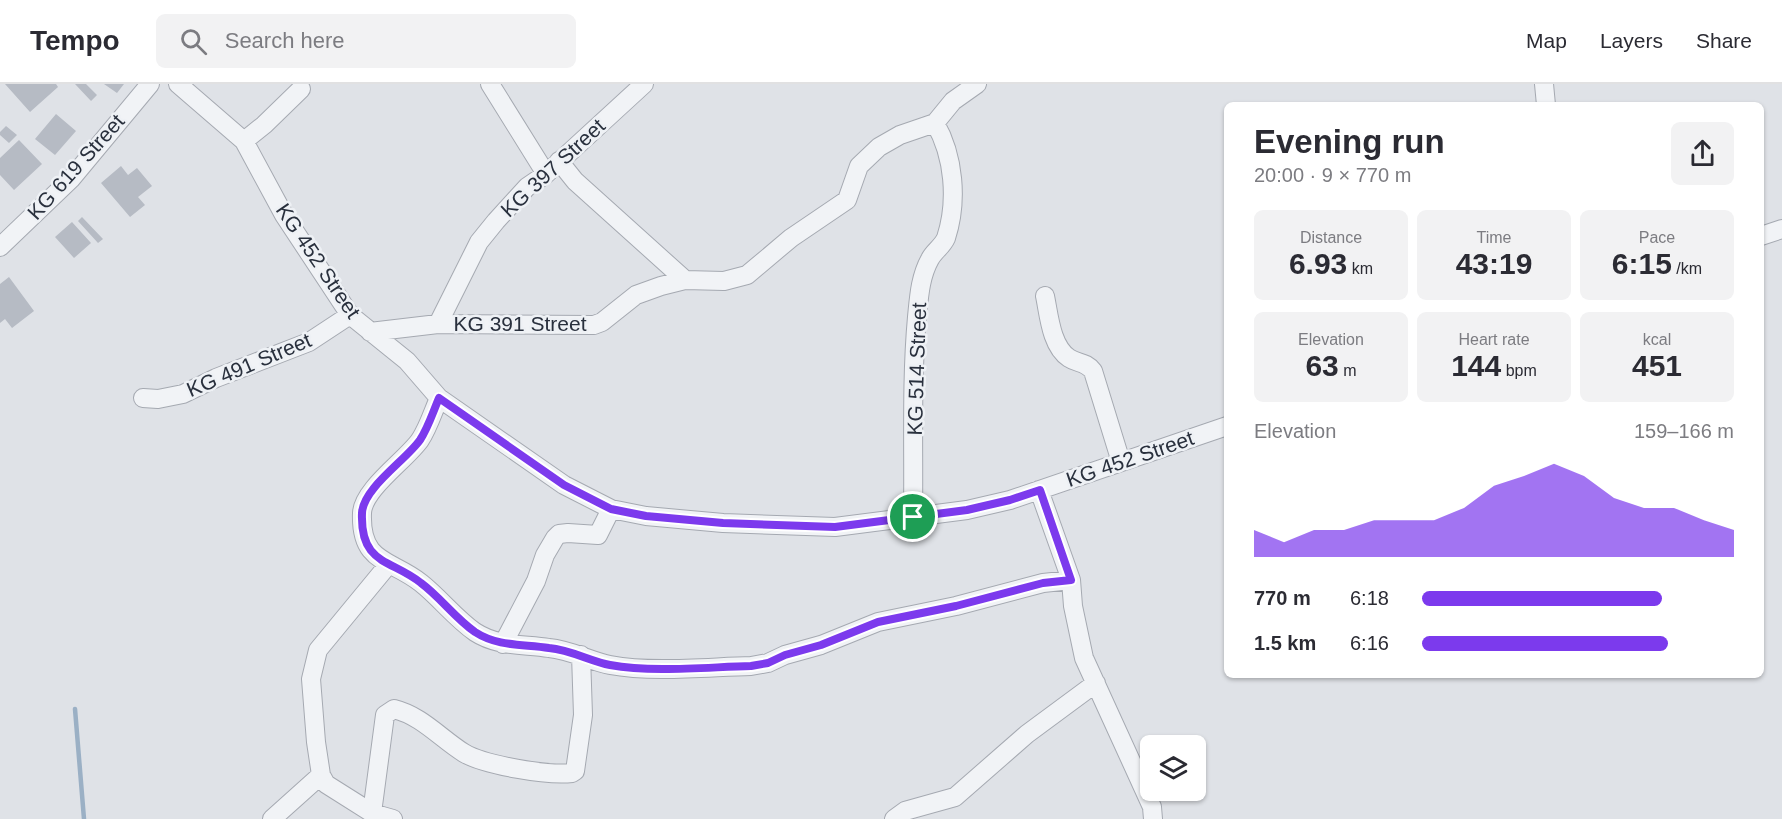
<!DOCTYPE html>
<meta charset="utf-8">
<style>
body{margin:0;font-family:Arial,sans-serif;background:#f2f2f3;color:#2b2b33;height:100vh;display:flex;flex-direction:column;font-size:22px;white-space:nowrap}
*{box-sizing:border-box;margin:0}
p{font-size:20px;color:#7c7c81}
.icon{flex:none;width:33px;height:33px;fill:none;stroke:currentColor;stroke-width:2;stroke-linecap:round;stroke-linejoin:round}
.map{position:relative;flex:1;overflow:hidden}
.drawer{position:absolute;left:1224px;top:18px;width:540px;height:576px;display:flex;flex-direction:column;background:#fff;border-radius:9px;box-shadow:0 2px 4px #0004}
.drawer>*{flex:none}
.fabs{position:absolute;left:1140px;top:651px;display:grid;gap:12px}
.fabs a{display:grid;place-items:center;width:66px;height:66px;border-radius:9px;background:#fff;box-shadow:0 2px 4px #0004;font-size:30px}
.pin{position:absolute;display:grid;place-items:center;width:51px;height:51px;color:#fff;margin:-26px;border:3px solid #fff;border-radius:50%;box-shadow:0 2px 6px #0007}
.round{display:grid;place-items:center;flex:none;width:63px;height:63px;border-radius:9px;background:#f2f2f3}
.headline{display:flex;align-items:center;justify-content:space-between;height:102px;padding:0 30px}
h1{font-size:33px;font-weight:700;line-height:45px}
.figures{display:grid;grid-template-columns:repeat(3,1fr);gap:9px;height:102px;padding:6px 30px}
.figures div{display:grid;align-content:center;border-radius:9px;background:#f2f2f3;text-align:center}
.figures b{font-size:30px;font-weight:700}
.figures small{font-size:16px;font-weight:400}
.figures p{font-size:16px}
.chart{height:168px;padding:12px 30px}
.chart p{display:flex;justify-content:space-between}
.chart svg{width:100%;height:108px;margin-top:6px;fill:#7c3aed;opacity:.7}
ul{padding:0 30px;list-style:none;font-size:20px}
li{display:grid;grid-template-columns:96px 72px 1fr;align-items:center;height:45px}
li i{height:15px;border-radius:8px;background:#7c3aed}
header{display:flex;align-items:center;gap:36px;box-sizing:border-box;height:84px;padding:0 30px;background:#fff;border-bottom:2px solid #e1e1e2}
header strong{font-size:28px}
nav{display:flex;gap:33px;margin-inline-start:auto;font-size:21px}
.search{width:420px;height:54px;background:#f2f2f3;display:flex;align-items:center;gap:15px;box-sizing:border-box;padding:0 21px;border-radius:9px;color:#7c7c81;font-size:22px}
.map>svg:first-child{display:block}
</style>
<header>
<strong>Tempo</strong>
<div class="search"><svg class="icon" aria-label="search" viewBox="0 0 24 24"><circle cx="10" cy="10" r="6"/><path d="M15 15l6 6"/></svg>Search here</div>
<nav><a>Map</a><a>Layers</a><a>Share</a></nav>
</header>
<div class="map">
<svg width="1782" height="735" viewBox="0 0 1782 735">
<rect width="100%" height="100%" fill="#dfe2e7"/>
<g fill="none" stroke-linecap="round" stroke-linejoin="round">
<path stroke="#9bb0c5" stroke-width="4.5" d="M 75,625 L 84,735"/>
</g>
<path fill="#b6bbc4" d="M 5,0 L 56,0 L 58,3 L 30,28 Z
M 75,0 L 86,0 L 97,11 L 91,17 Z
M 104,0 L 124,0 L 117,9 Z
M 56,30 L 76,47 L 55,71 L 35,55 Z
M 6,42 L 17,51 L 9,59 L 0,51 L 0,48 Z
M 19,56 L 42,80 L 14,106 L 0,91 L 0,74 Z
M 121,82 L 128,91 L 137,84 L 152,102 L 138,113 L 145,121 L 130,133 L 101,99 Z
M 82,133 L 103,155 L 98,159 L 78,137 Z
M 72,138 L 91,159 L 74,174 L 55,153 Z
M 9,193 L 34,227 L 12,244 L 5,235 L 0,239 L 0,200 Z"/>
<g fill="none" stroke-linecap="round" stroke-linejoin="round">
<g stroke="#a5a9b1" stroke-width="20">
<path id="minor" d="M 178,0 L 244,57 L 284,131 L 350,231 L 407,277 L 439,314 L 564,401 L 611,425 L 646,432 L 723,439 L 835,443 L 967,426 L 1010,416 L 1227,342
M 490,0 L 546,90
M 1544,0 L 1546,21
M 244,57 L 264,41 L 301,5
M 559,77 L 575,97 L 685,196
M 1761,152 L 1782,145
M 0,163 L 71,95 L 150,0
M 1045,212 C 1049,231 1051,262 1069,274 C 1078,280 1085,277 1093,287 L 1121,378
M 438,240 L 479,158 L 496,137 L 527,103 L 546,90 L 644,0
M 370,248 L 438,240 L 594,241 L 602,238 L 636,211 L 661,202 L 685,196 L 724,197 L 747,191 L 791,154 L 847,116 L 859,82 L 879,63 L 900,51 L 935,39 L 953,17 L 977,0
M 143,314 L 158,315 L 183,310 L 216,294 L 309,258 L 350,231
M 439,314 C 433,328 428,344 420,356 C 406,376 363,405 362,429 C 360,480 391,475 421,499 C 440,514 455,534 475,548 C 498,563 524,560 549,564 C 571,566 590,577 610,581 C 653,589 708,583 751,582 L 768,579 L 785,571 L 821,561 L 878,538 L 956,522 L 1043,499 L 1071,496
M 1039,406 L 1071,496 L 1073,522 L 1084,574 L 1152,723 L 1153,735
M 913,433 C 914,367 911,299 917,233 C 919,213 920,193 930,175 C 934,167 942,163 946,154 C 958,117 954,72 935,39
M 388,481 L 318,566 L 311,595 L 316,658 L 321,691 L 326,700 L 372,729 L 393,735
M 503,560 L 536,497 L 545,471 L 555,454 L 559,450 L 568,449 L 598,451 L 611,425
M 372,729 L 385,631 L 394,625 C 422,632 440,654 464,669 C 484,681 548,692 572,689 L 575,687 L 583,631 L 581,571
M 272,735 L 321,691
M 894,735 L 905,727 L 955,713 L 1027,650 L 1096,599"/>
</g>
<use href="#minor" stroke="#f1f3f6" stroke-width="18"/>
</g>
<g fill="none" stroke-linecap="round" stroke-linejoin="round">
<g stroke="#fff" stroke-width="12">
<path id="route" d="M 439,314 L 564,401 L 611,425 L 646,432 L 723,439 L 835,443 L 967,426 L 1010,416 L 1040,406 L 1071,496 L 1043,499 L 956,522 L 878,538 L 821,561 L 785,571 L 768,579 L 751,582 C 708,583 653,589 610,581 C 590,577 571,566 549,564 C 524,560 498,563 475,548 C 455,534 440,513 421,499 C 391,475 360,481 362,429 C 363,404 406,376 420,356 C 428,344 433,328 439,314 Z"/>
</g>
<use href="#route" stroke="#7c3aed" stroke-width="8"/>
</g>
<g text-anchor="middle" stroke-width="5" stroke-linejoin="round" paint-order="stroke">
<g font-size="21" fill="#29303d" stroke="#eef1f5">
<text transform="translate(76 83) rotate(-48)" y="7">KG 619 Street</text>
<text transform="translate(553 84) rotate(-43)" y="7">KG 397 Street</text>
<text transform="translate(318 177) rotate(56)" y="7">KG 452 Street</text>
<text x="520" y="247">KG 391 Street</text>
<text transform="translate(249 281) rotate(-23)" y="7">KG 491 Street</text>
<text transform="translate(917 285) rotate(-88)" y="7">KG 514 Street</text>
<text transform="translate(1130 375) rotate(-19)" y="7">KG 452 Street</text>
</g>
</g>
</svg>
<div class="fabs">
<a><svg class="icon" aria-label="layers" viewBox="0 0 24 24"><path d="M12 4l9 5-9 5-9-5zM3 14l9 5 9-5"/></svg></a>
</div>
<div class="pin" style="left:913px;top:433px;background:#1e9e55"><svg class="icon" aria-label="arrive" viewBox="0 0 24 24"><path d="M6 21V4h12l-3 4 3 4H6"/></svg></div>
<section class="drawer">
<div class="headline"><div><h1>Evening run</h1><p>20:00 · 9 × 770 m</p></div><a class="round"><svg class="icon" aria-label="share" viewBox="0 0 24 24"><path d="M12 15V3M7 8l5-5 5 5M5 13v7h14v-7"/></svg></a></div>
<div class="figures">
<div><p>Distance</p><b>6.93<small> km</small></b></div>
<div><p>Time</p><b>43:19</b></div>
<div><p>Pace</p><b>6:15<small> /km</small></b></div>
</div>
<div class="figures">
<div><p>Elevation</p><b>63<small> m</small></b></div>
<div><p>Heart rate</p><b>144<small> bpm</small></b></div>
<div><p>kcal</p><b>451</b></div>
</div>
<div class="chart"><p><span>Elevation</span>159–166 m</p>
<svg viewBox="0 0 160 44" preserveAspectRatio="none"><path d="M0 44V33L10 38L20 33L30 33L40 29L50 29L60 29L70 24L80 15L90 11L100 6L110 11L120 20L130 24L140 24L150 29L160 33V44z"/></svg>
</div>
<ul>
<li><b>770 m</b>6:18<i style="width:77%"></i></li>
<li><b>1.5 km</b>6:16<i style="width:79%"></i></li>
</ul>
</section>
</div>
